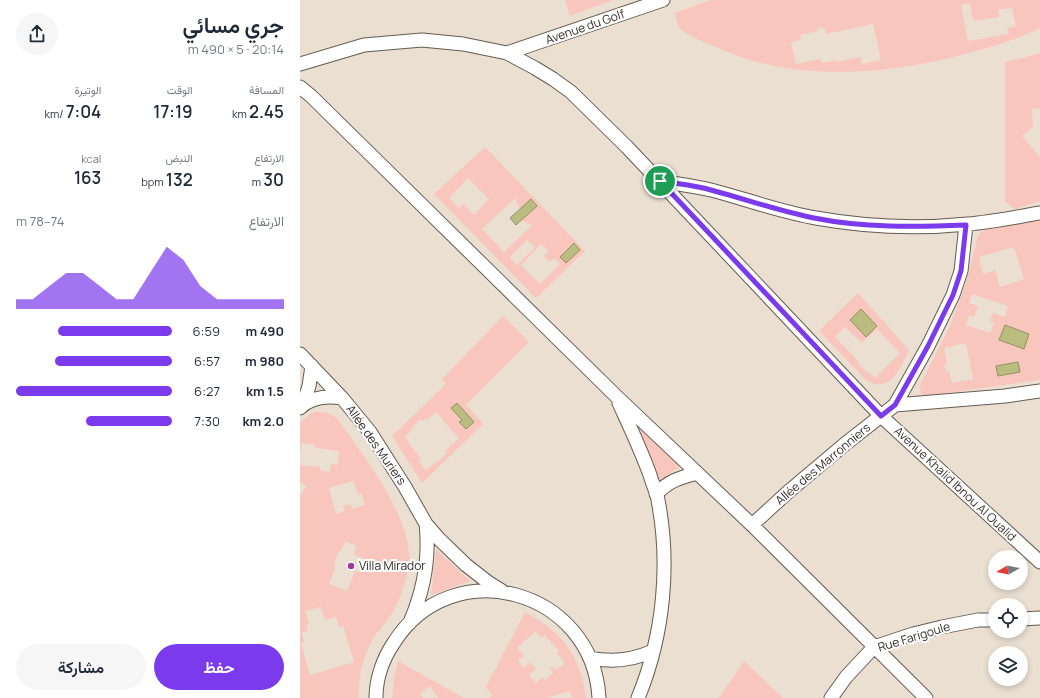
<!DOCTYPE html>
<html lang="ar">
<meta charset="utf-8">
<style>
body{margin:0;font-family:Manrope,Vazirmatn,sans-serif;background:#f6f6f7;color:#1f2937;direction:rtl;height:100vh;display:flex;flex-direction:column;font-size:15px;white-space:nowrap}
*{box-sizing:border-box;margin:0}
p{font-size:13px;color:#747a83}
.icon{flex:none;width:22px;height:22px;fill:none;stroke:currentColor;stroke-width:2;stroke-linecap:round;stroke-linejoin:round}
.map{position:relative;flex:1;overflow:hidden;direction:ltr}
.drawer{display:flex;flex-direction:column;background:#fff;width:300px}
.drawer>*{flex:none}
.needle{width:26px;rotate:261deg}
.buttons{position:absolute;left:688px;top:550px;display:grid;gap:8px}
.buttons a{display:grid;place-items:center;width:40px;height:40px;border-radius:50%;background:#fff;box-shadow:0 2px 6px #0003;font-size:20px}
.pin{position:absolute;display:grid;place-items:center;width:34px;height:34px;color:#fff;margin:-17px;border:2px solid #fff;border-radius:50%;box-shadow:0 1px 4px #0007}
.round{display:grid;place-items:center;flex:none;width:42px;height:42px;border-radius:21px;background:#f6f6f7}
.overview{display:flex;align-items:center;justify-content:space-between;height:68px;padding:0 16px}
h1{font-size:22px;font-weight:600;line-height:30px}
.figures{display:grid;grid-template-columns:repeat(3,1fr);gap:6px;height:68px;padding:4px 16px}
.figures div{display:grid;align-content:center}
.figures b{font-size:17px;font-weight:600}
.figures small{font-size:11px;font-weight:400}
.figures p{font-size:11px}
.chart{height:112px;padding:8px 16px}
.chart p{display:flex;justify-content:space-between}
.chart svg{width:100%;height:72px;margin-top:4px;fill:#7c3aed;opacity:.7}
.action{display:flex;gap:8px;margin-top:auto;padding:8px 16px}
.action a{flex:1;height:46px;border-radius:24px;background:#7c3aed;color:#fff;font-size:16px;font-weight:600;line-height:46px;text-align:center}
.action a+a{background:#f6f6f7;color:#1f2937}
ul{padding:0 16px;list-style:none;font-size:13px}
li{display:grid;grid-template-columns:64px 48px 1fr;align-items:center;height:30px}
li i{height:10px;border-radius:5px;background:#7c3aed}
main{display:flex;flex:1;min-height:0}
.map>svg:first-child{display:block}
</style>
<main>
<div class="map">
<svg width="740" height="698" viewBox="0 0 740 698">
<rect width="100%" height="100%" fill="#ebdfd2"/>
<path fill="#f9c6bd" fill-rule="evenodd" d="M 265,0 L 313,0 L 270,16 Z
M 410,0 L 740,0 L 740,28 C 721,38 701,44 680,50 C 598,74 496,85 416,47 C 407,43 384,35 379,27 C 377,23 376,17 375,13 ZM 670,3 L 673,21 L 699,17 L 698,10 L 712,8 L 716,26 L 707,28 L 708,34 L 668,41 L 661,5 ZM 573,24 L 581,60 L 562,64 L 560,57 L 538,62 L 537,60 L 522,63 L 521,59 L 496,64 L 491,42 L 501,40 L 500,35 L 517,31 L 518,28 L 521,27 L 525,29 L 526,34 Z
M 740,53 L 740,108 L 732,109 L 733,127 L 722,136 L 740,157 L 740,201 L 715,209 L 705,202 L 705,62 L 726,57 Z
M 185,147 L 285,251 L 236,298 L 134,194 ZM 168,178 L 189,199 L 174,215 L 163,204 L 159,208 L 149,198 ZM 215,198 L 220,209 L 231,200 L 236,206 L 221,220 L 232,225 L 204,252 L 182,229 ZM 227,240 L 235,247 L 217,265 L 210,257 ZM 241,244 L 249,251 L 244,256 L 250,262 L 254,258 L 260,264 L 240,284 L 221,265 Z
M 740,219 L 740,380 L 625,396 L 621,395 L 620,385 L 650,326 L 666,283 L 678,236 L 681,232 L 686,230 ZM 714,247 L 724,279 L 700,287 L 695,270 L 683,274 L 679,257 ZM 672,294 L 708,306 L 705,317 L 693,313 L 690,321 L 694,323 L 690,333 L 666,325 L 669,315 L 674,317 L 678,306 L 669,303 ZM 666,343 L 673,379 L 652,383 L 649,371 L 646,372 L 644,364 L 647,364 L 644,348 Z
M 558,293 L 609,350 C 601,367 590,396 566,380 L 519,331 ZM 545,327 L 562,343 L 577,329 L 600,353 L 575,378 L 569,372 L 568,373 L 559,364 L 560,363 L 535,337 Z
M 203,316 L 229,342 L 166,405 L 183,424 L 122,483 L 92,436 L 146,384 L 142,379 ZM 136,412 L 159,438 L 145,451 L 147,453 L 138,462 L 136,459 L 136,462 L 126,470 L 118,461 L 121,458 L 108,443 L 109,441 L 105,437 L 112,430 L 111,428 L 121,419 L 123,421 L 126,419 L 127,420 Z
M 17,412 C 25,412 30,413 37,418 C 62,454 111,515 109,560 C 108,578 101,596 93,612 C 88,620 82,627 76,634 C 64,652 58,676 59,698 L 0,698 L 0,496 L 6,486 L 0,482 L 0,465 L 20,467 L 20,470 L 30,472 L 31,464 L 38,465 L 39,451 L 15,448 L 16,445 L 2,443 L 0,454 L 0,423 L 11,413 ZM 53,481 L 58,495 L 62,494 L 65,505 L 52,509 L 50,504 L 43,506 L 45,511 L 36,514 L 29,488 ZM 45,541 L 57,546 L 54,555 L 63,558 L 67,565 L 65,570 L 61,572 L 58,571 L 57,572 L 55,571 L 47,591 L 29,584 L 36,565 L 34,564 L 39,550 L 41,551 ZM 21,607 L 25,620 L 36,617 L 39,627 L 43,626 L 54,662 L 10,675 L 1,643 L 5,642 L 2,633 L 8,631 L 6,624 L 9,623 L 5,611 Z
M 328,417 L 377,462 L 378,468 L 358,481 Z
M 137,550 L 170,581 L 131,595 L 131,594 L 136,551 Z
M 225,612 C 263,633 280,654 286,698 L 273,698 L 270,691 L 247,698 L 189,698 L 192,695 L 186,687 ZM 236,631 L 241,638 L 245,635 L 259,651 L 257,653 L 265,663 L 257,670 L 253,667 L 250,669 L 253,673 L 245,680 L 242,677 L 236,683 L 229,675 L 236,669 L 230,662 L 224,668 L 218,661 L 224,656 L 217,648 Z
M 98,661 L 164,698 L 138,698 L 130,686 L 120,693 L 123,698 L 92,698 L 94,680 Z
M 444,661 L 483,698 L 419,698 Z"/>
<path fill="#bbbd80" stroke="#919165" d="M 231,199 L 237,206 L 216,225 L 210,218 Z
M 274,243 L 280,250 L 266,263 L 260,257 Z
M 561,309 L 577,326 L 566,337 L 550,320 Z
M 705,325 L 729,334 L 724,349 L 699,340 Z
M 718,362 L 720,372 L 698,376 L 696,366 Z
M 157,403 L 174,422 L 166,429 L 159,422 L 162,420 L 151,408 Z"/>
<g fill="none" stroke-linecap="round" stroke-linejoin="round">
<g stroke="#655b50" stroke-width="15">
<path id="minor" d="M 207,53 L 363,0
M 0,64 L 64,45 L 122,40 L 163,44 L 207,53 L 235,68 L 253,79 L 271,92 L 327,147 L 581,416 L 740,562
M 0,87 L 11,96 L 316,396 L 452,525 L 626,698
M 360,181 C 377,184 394,186 411,190 C 446,199 480,212 516,218 C 566,227 618,229 668,224 C 692,222 716,217 740,213
M 0,354 L 42,398 L 70,432 L 105,487 L 126,524 L 139,539 L 166,565 L 189,583 L 202,591
M 319,403 C 330,427 341,450 350,475 C 352,482 355,489 357,495 C 371,562 364,635 338,698
M 3,405 L 9,386 L 12,366
M 595,405 L 705,396 L 740,391
M 0,408 C 11,397 28,396 42,398
M 356,494 C 370,480 379,478 397,473
M 452,525 L 488,492 L 545,444 L 595,405 L 628,346 L 653,295 L 661,271 L 666,225
M 721,619 L 740,618
M 111,620 C 124,589 130,559 126,524
M 290,658 C 313,663 333,660 353,651
M 76,698 C 76,679 83,659 93,644 C 151,550 293,589 299,698
M 531,698 L 546,677 L 574,647 L 613,634 L 642,627 L 678,620 L 695,620"/>
</g>
<use href="#minor" stroke="#fff" stroke-width="13"/>
</g>
<g fill="none" stroke-linecap="round" stroke-linejoin="round">
<g stroke="#fff" stroke-width="8">
<path id="route" d="M 360,181 C 377,184 394,185 411,190 C 445,199 479,211 514,218 C 563,228 616,227 666,225 L 661,271 L 653,295 L 628,346 L 595,405 L 581,416 Z"/>
</g>
<use href="#route" stroke="#7c3aed" stroke-width="5"/>
</g>
<circle fill="#a13a9e" stroke="#fff" stroke-width="1.5" cx="51" cy="566" r="4"/>
<g text-anchor="middle" stroke-width="4" stroke-linejoin="round" paint-order="stroke">
<g font-size="12" fill="#2f2a25" stroke="#fff">
<text transform="translate(285 27) rotate(-19)" y="4">Avenue du Golf</text>
<text transform="translate(76 445) rotate(55)" y="4">Allée des Muriers</text>
<text transform="translate(523 464) rotate(-40)" y="4">Allée des Marronniers</text>
<text transform="translate(655 484) rotate(43)" y="4">Avenue Khalid Ibnou Al Oualid</text>
<text transform="translate(614 637) rotate(-17)" y="4">Rue Farigoule</text>
</g>
<g font-size="12" fill="#2f2a25" stroke="#fff" text-anchor="start">
<text x="59" y="570">Villa Mirador</text>
</g>
</g>
</svg>
<div class="buttons">
<a><svg class="needle" viewBox="-14 -14 28 28"><path d="M0-13l5 13h-10z" fill="#e53935"/><path d="M0 13l5-13h-10z" fill="#747a83"/></svg></a>
<a><svg class="icon" aria-label="locate" viewBox="0 0 24 24"><circle cx="12" cy="12" r="6"/><path d="M12 2v4M12 18v4M2 12h4M18 12h4"/></svg></a>
<a><svg class="icon" aria-label="layers" viewBox="0 0 24 24"><path d="M12 4l9 5-9 5-9-5zM3 14l9 5 9-5"/></svg></a>
</div>
<div class="pin" style="left:360px;top:181px;background:#1e9e55"><svg class="icon" aria-label="arrive" viewBox="0 0 24 24"><path d="M6 21V4h12l-3 4 3 4H6"/></svg></div>
</div>
<section class="drawer">
<div class="overview"><div><h1>جري مسائي</h1><p>20:14 · 5 × 490 m</p></div><a class="round"><svg class="icon" aria-label="share" viewBox="0 0 24 24"><path d="M12 15V3M7 8l5-5 5 5M5 13v7h14v-7"/></svg></a></div>
<div class="figures">
<div><p>المسافة</p><b>2.45<small> km</small></b></div>
<div><p>الوقت</p><b>17:19</b></div>
<div><p>الوتيرة</p><b>7:04<small> /km</small></b></div>
</div>
<div class="figures">
<div><p>الارتفاع</p><b>30<small> m</small></b></div>
<div><p>النبض</p><b>132<small> bpm</small></b></div>
<div><p>kcal</p><b>163</b></div>
</div>
<div class="chart"><p><span>الارتفاع</span>74–78 m</p>
<svg viewBox="0 0 160 44" preserveAspectRatio="none"><path d="M0 44V38L10 38L20 30L30 22L40 22L50 30L60 38L70 38L80 22L90 6L100 14L110 30L120 38L130 38L140 38L150 38L160 38V44z"/></svg>
</div>
<ul>
<li><b>490 m</b>6:59<i style="width:73%"></i></li>
<li><b>980 m</b>6:57<i style="width:75%"></i></li>
<li><b>1.5 km</b>6:27<i style="width:100%"></i></li>
<li><b>2.0 km</b>7:30<i style="width:55%"></i></li>
</ul>
<div class="action"><a>حفظ</a><a>مشاركة</a></div>
</section>
</main>
